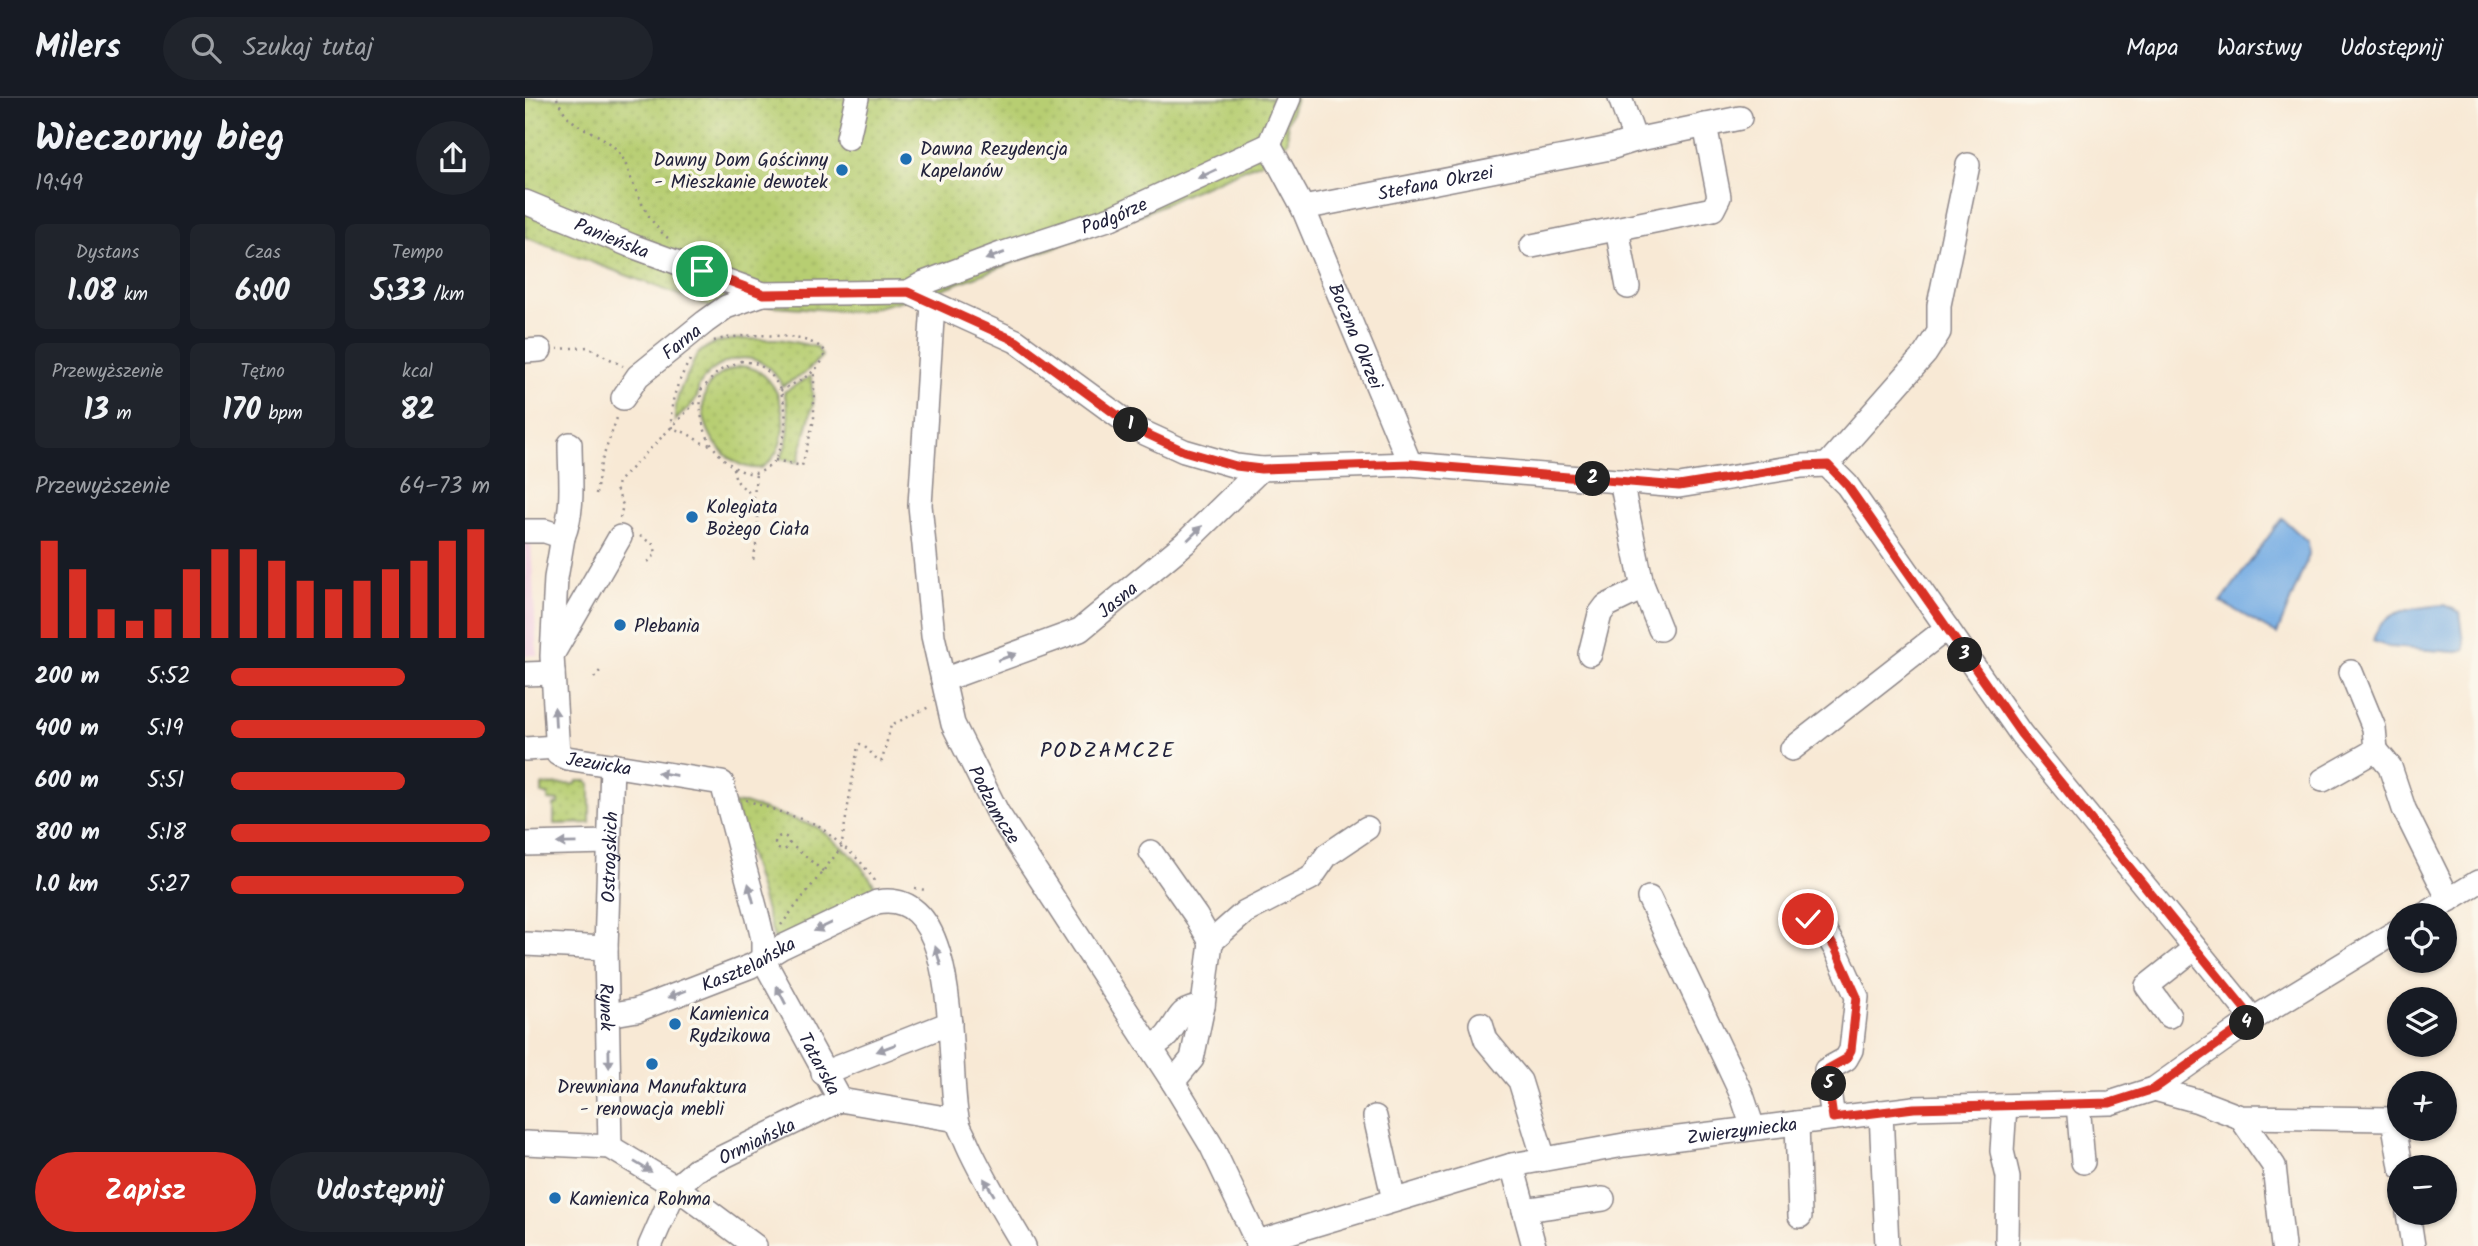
<!DOCTYPE html>
<html lang="pl">
<meta charset="utf-8">
<style>
body{margin:0;font-family:Kalam,sans-serif;background:#20242c;color:#f1f3f6;height:100vh;display:flex;flex-direction:column;font-size:26px;white-space:nowrap}
*{box-sizing:border-box;margin:0}
p{font-size:23px;color:#9ea1a6}
.icon{flex:none;width:38px;height:38px;fill:none;stroke:currentColor;stroke-width:2;stroke-linecap:round;stroke-linejoin:round}
.map{position:relative;flex:1;overflow:hidden}
.side{display:flex;flex-direction:column;background:#171b24;width:525px}
.side>*{flex:none}
.tools{position:absolute;left:1862px;top:805px;display:grid;gap:14px}
.tools a{display:grid;place-items:center;width:70px;height:70px;border-radius:50%;background:#171b24;box-shadow:0 2px 5px #0004;font-size:35px}
.pin{position:absolute;display:grid;place-items:center;width:60px;height:60px;color:#fff;margin:-30px;border:4px solid #fff;border-radius:50%;box-shadow:0 2px 7px #0007}
.km{position:absolute;width:35px;height:35px;margin:-18px;border-radius:50%;background:#222;color:#fff;font-size:19px;line-height:35px;text-align:center}
.round{display:grid;place-items:center;flex:none;width:74px;height:74px;border-radius:37px;background:#20242c}
.headline{display:flex;align-items:center;justify-content:space-between;height:119px;padding:0 35px}
h1{font-size:38px;font-weight:700;line-height:52px}
.figures{display:grid;grid-template-columns:repeat(3,1fr);gap:10px;height:119px;padding:7px 35px}
.figures div{display:grid;align-content:center;border-radius:10px;background:#20242c;text-align:center}
.figures b{font-size:30px;font-weight:700}
.figures small{font-size:19px;font-weight:400}
.figures p{font-size:19px}
.chart{height:196px;padding:14px 35px}
.chart p{display:flex;justify-content:space-between}
.chart svg{width:100%;height:126px;margin-top:7px;stroke:#d93025;stroke-width:6}
.cta{display:flex;gap:14px;margin-top:auto;padding:14px 35px}
.cta a{flex:1;height:80px;border-radius:42px;background:#d93025;color:#fff;font-size:28px;font-weight:700;line-height:80px;text-align:center}
.cta a+a{background:#20242c;color:#f1f3f6}
ul{padding:0 35px;list-style:none;font-size:23px}
li{display:grid;grid-template-columns:112px 84px 1fr;align-items:center;height:52px}
li i{height:18px;border-radius:9px;background:#d93025}
header{display:flex;align-items:center;gap:42px;box-sizing:border-box;height:98px;padding:0 35px;background:#171b24;border-bottom:2px solid #363941}
header strong{font-size:33px}
nav{display:flex;gap:38px;margin-inline-start:auto;font-size:24px}
.search{width:490px;height:63px;background:#20242c;display:flex;align-items:center;gap:18px;box-sizing:border-box;padding:0 24px;border-radius:38px;color:#9ea1a6;font-size:26px}
main{display:flex;flex:1;min-height:0}
.map>svg:first-child{display:block}
</style>
<header>
<strong>Milers</strong>
<div class="search"><svg class="icon" aria-label="search" viewBox="0 0 24 24"><circle cx="10" cy="10" r="6"/><path d="M15 15l6 6"/></svg>Szukaj tutaj</div>
<nav><a>Mapa</a><a>Warstwy</a><a>Udostępnij</a></nav>
</header>
<main>
<section class="side">
<div class="headline"><div><h1>Wieczorny bieg</h1><p>19:49</p></div><a class="round"><svg class="icon" aria-label="share" viewBox="0 0 24 24"><path d="M12 15V3M7 8l5-5 5 5M5 13v7h14v-7"/></svg></a></div>
<div class="figures">
<div><p>Dystans</p><b>1.08<small> km</small></b></div>
<div><p>Czas</p><b>6:00</b></div>
<div><p>Tempo</p><b>5:33<small> /km</small></b></div>
</div>
<div class="figures">
<div><p>Przewyższenie</p><b>13<small> m</small></b></div>
<div><p>Tętno</p><b>170<small> bpm</small></b></div>
<div><p>kcal</p><b>82</b></div>
</div>
<div class="chart"><p><span>Przewyższenie</span>64–73 m</p>
<svg viewBox="0 0 160 44" preserveAspectRatio="none"><path d="M5 44V10M15 44V20M25 44V34M35 44V38M45 44V34M55 44V20M65 44V13M75 44V13M85 44V17M95 44V24M105 44V27M115 44V24M125 44V20M135 44V17M145 44V10M155 44V6"/></svg>
</div>
<ul>
<li><b>200 m</b>5:52<i style="width:67%"></i></li>
<li><b>400 m</b>5:19<i style="width:98%"></i></li>
<li><b>600 m</b>5:51<i style="width:67%"></i></li>
<li><b>800 m</b>5:18<i style="width:100%"></i></li>
<li><b>1.0 km</b>5:27<i style="width:90%"></i></li>
</ul>
<div class="cta"><a>Zapisz</a><a>Udostępnij</a></div>
</section>
<div class="map">
<svg width="1953" height="1148" viewBox="0 0 1953 1148">
<defs>
<pattern id="grass-dots" width="8" height="8" patternUnits="userSpaceOnUse" patternTransform="scale(1.75)"><rect width="8" height="8" fill="#b7ce72"/><path d="M2 2h.1M6 6h.1" fill="none" stroke="#9db164" stroke-width="1.8" stroke-linecap="round"/></pattern>
</defs>
<rect width="100%" height="100%" fill="#fbf7ec"/>
<filter id="ink" filterUnits="userSpaceOnUse"><feTurbulence type="fractalNoise" baseFrequency=".0143" numOctaves="2"/><feDisplacementMap in="SourceGraphic" scale="14" xChannelSelector="R" yChannelSelector="G"/><feConvolveMatrix kernelMatrix="1 2 1 2 8 2 1 2 1" color-interpolation-filters="sRGB"/></filter>
<filter id="wash" filterUnits="userSpaceOnUse"><feTurbulence type="fractalNoise" baseFrequency=".00686" numOctaves="4" result="noise"/><feDisplacementMap in="SourceGraphic" scale="28" xChannelSelector="R" yChannelSelector="G"/><feGaussianBlur stdDeviation="1.57" result="paint"/><feColorMatrix in="noise" values="0 0 0 0 0 0 0 0 0 0 0 0 0 0 0 0 0 1.4 0 .05"/><feComposite in="paint" operator="in"/></filter>
<g filter="url(#wash)">
<rect width="100%" height="100%" fill="#f8e9d5"/>
<path fill="#f2cfe1" d="M 0,439 L 6,442 L 12,557 L 0,557 Z"/>
<path fill="url(#grass-dots)" stroke="#6c7856" stroke-width="2" d="M 0,0 L 771,0 L 762,26 L 763,43 L 735,65 L 656,98 L 613,118 L 412,193 L 333,214 L 236,207 L 204,216 L 0,139 Z
M 254,241 L 292,249 L 297,258 L 279,276 L 257,288 C 253,278 245,270 235,264 C 214,253 185,268 174,288 C 172,291 174,295 172,299 C 169,307 156,316 150,323 C 149,305 154,291 163,276 C 166,270 169,261 173,256 C 191,236 230,242 254,241 Z
M 216,268 C 261,270 274,349 236,370 C 201,374 168,326 181,293 C 185,280 204,271 216,268 Z
M 286,278 L 288,306 L 273,364 L 255,361 C 267,338 265,318 259,294 Z
M 52,683 L 62,683 L 65,686 L 65,725 L 29,726 L 29,707 L 34,706 L 34,703 L 23,702 L 23,696 L 17,696 L 17,687 L 51,686 Z
M 219,705 L 292,729 L 329,759 L 355,794 L 254,841 L 249,840 L 209,706 Z"/>
<path fill="#74ace3" stroke="#4b678f" stroke-width="2" d="M 1757,420 L 1783,444 L 1784,457 L 1752,536 L 1696,504 Z
M 1919,507 L 1935,514 L 1940,551 L 1930,554 L 1864,549 L 1848,543 C 1856,510 1890,510 1919,507 Z"/>
</g>
<g filter="url(#ink)">
<g fill="none" stroke-linecap="round" stroke-linejoin="round">
<g stroke="#8d8688" stroke-width="26">
<g id="minor">
<path d="M 323,40 L 332,0"/>
<path d="M 1110,42 L 1215,20"/>
<path id="s1" d="M 744,47 L 778,110 L 885,366"/>
<path id="s2" d="M 0,104 L 107,148 L 238,196 L 383,194 L 491,243 L 611,331 L 659,353 L 711,368 L 736,371 L 885,366 L 1154,388 L 1277,368 L 1302,367 L 1322,387 L 1496,636 L 1728,921"/>
<path id="s3" d="M 778,110 L 1085,50 L 1110,42 L 1095,0"/>
<path d="M 1092,131 L 1103,189"/>
<path d="M 1007,148 L 1188,111 L 1194,99 L 1180,27"/>
<path id="s4" d="M 383,194 L 399,185 L 476,156 L 586,120 L 744,47 L 764,0"/>
<path id="s5" d="M 408,206 L 395,407 L 408,538 L 428,626 L 472,714 L 648,984 L 686,1047 L 734,1148"/>
<path d="M 0,253 L 15,252"/>
<path id="s6" d="M 98,300 L 113,278 L 180,224 L 201,209 L 238,196"/>
<path d="M 1302,367 L 1400,256 L 1414,234 L 1414,207 L 1443,67"/>
<path d="M 1096,383 L 1117,486 L 1135,531"/>
<path id="s7" d="M 0,433 L 20,433 L 38,439 L 31,480 L 27,558 L 33,656 L 42,660 L 197,685 L 233,820 L 238,841 L 238,861 L 315,1002 L 432,1022"/>
<path d="M 38,439 C 50,410 45,378 45,346"/>
<path d="M 30,552 L 95,439"/>
<path d="M 1065,556 L 1075,516 L 1081,508 L 1118,490"/>
<path d="M 1826,574 L 1849,630 L 1851,652"/>
<path d="M 0,576 L 28,575"/>
<path id="s8" d="M 418,582 L 555,532 L 660,445 L 736,371"/>
<path d="M 0,651 L 32,649"/>
<path d="M 1267,651 L 1422,530"/>
<path d="M 1798,682 L 1851,652 L 1865,669 L 1879,711 L 1924,802"/>
<path d="M 0,746 L 84,744"/>
<path d="M 626,754 L 671,818 L 686,844"/>
<path d="M 1124,800 L 1217,997 L 1228,1030"/>
<path d="M 1899,817 L 1953,784"/>
<path d="M 1283,821 L 1294,823 L 1311,852 L 1332,899 L 1326,952 L 1321,961 L 1301,972 L 1308,1020"/>
<path id="s9" d="M 0,846 L 81,850 L 85,1049"/>
<path id="s10" d="M 81,850 L 87,667"/>
<path id="s11" d="M 83,917 L 112,912 L 226,868 L 257,849 L 352,804 C 439,788 421,970 432,1020 C 433,1029 439,1037 442,1045 C 458,1081 479,1114 499,1148"/>
<path d="M 1644,918 L 1622,888 L 1670,850"/>
<path d="M 956,926 L 961,942 L 995,983 L 1019,1061"/>
<path d="M 626,949 C 632,945 640,942 644,935 C 657,918 653,912 678,908"/>
<path d="M 298,975 L 425,925"/>
<path d="M 648,984 L 667,961 L 678,908 L 686,844 L 720,814 L 786,780 L 802,757 L 842,730"/>
<path d="M 1629,991 L 1673,1003 L 1715,1019 L 1868,1021 L 1876,1069"/>
<path d="M 1553,1006 L 1558,1064"/>
<path d="M 1480,1008 L 1477,1053 L 1483,1079 L 1482,1143"/>
<path d="M 1356,1014 L 1362,1148"/>
<path d="M 850,1019 L 869,1102"/>
<path d="M 1715,1019 L 1749,1068 L 1758,1148"/>
<path d="M 1272,1025 L 1275,1118"/>
<path d="M 0,1045 L 85,1049 L 151,1089 L 230,1148"/>
<path d="M 987,1067 L 1009,1148"/>
<path d="M 999,1112 L 1078,1101"/>
<path d="M 1883,1115 L 1888,1148"/>
<path id="s12" d="M 732,1144 L 987,1067 L 1099,1047 L 1389,1010 L 1585,1005 L 1629,991 L 1728,921 L 1874,832"/>
<path id="s13" d="M 125,1148 L 151,1089 L 171,1072 L 315,1002"/>
</g>
</g>
<path stroke="#8d8688" stroke-width="2.5" stroke-dasharray="2 5" stroke-linecap="butt" d="M 32,0 C 46,37 76,29 95,56 C 101,64 104,76 108,86 C 116,105 127,128 143,140
M 189,243 C 213,235 282,233 300,253 C 298,274 271,284 255,293
M 32,251 L 63,249 L 98,268
M 165,262 C 153,283 143,306 147,331 C 168,334 168,344 186,347
M 216,263 C 221,264 228,264 232,266 C 287,293 256,422 195,357 C 178,339 174,317 176,292 L 194,273 Z
M 250,362 L 277,368 L 289,322 L 289,272
M 208,370 C 211,391 221,387 229,401 C 236,416 232,447 228,462
M 71,396 L 76,365 L 93,317
M 229,400 L 231,375
M 95,420 L 98,407 L 91,391 L 93,384 L 170,305 L 175,303
M 115,438 L 129,447 L 131,455 L 123,464
M 69,580 L 75,573
M 221,702 L 293,727 L 334,762 L 351,784
M250 745a7 7 0 1 1 14 0a7 7 0 1 1-14 0Z
M 264,745 L 298,773
M 390,790 L 400,792
M 256,827 L 316,750 L 333,648 L 335,646 L 338,647 L 354,663 L 357,663 L 366,627 L 404,609"/>
<use href="#minor" stroke="#fff" stroke-width="23"/>
</g>
<defs><path id="oneway-solid" d="M-6-.8H1V-3.2L6.5 0L1 3.2V.8H-6Z" transform="scale(1.75)"/></defs>
<g fill="#9c9ca7">
<use href="#oneway-solid" transform="translate(682 76) rotate(155)"/>
<use href="#oneway-solid" transform="translate(470 158) rotate(160)"/>
<use href="#oneway-solid" transform="translate(670 435) rotate(-44)"/>
<use href="#oneway-solid" transform="translate(482 559) rotate(-20)"/>
<use href="#oneway-solid" transform="translate(30 619) rotate(-93)"/>
<use href="#oneway-solid" transform="translate(142 676) rotate(-171)"/>
<use href="#oneway-solid" transform="translate(42 745) rotate(179)"/>
<use href="#oneway-solid" transform="translate(226 795) rotate(-105)"/>
<use href="#oneway-solid" transform="translate(298 829) rotate(155)"/>
<use href="#oneway-solid" transform="translate(413 858) rotate(-106)"/>
<use href="#oneway-solid" transform="translate(152 896) rotate(159)"/>
<use href="#oneway-solid" transform="translate(256 897) rotate(-117)"/>
<use href="#oneway-solid" transform="translate(361 950) rotate(159)"/>
<use href="#oneway-solid" transform="translate(84 960) rotate(89)"/>
<use href="#oneway-solid" transform="translate(118 1069) rotate(31)"/>
<use href="#oneway-solid" transform="translate(464 1089) rotate(-121)"/>
</g>
</g>
<g fill="none" stroke-linecap="round" stroke-linejoin="round" filter="url(#ink)">
<g stroke="#fff" stroke-width="14">
<path id="route" d="M 177,173 L 239,196 L 383,194 L 491,243 L 611,331 L 659,353 L 711,368 L 736,371 L 885,366 L 1154,388 L 1277,368 L 1303,367 L 1322,387 L 1496,636 L 1728,921 L 1629,991 L 1585,1005 L 1389,1010 L 1308,1020 L 1301,972 L 1321,961 L 1326,952 L 1332,899 L 1311,852 L 1294,824 L 1283,821"/>
</g>
<use href="#route" stroke="#d93025" stroke-width="9"/>
</g>
<g fill="#1f6fb2" stroke="#fbf7ec" stroke-width="2.5">
<circle cx="381" cy="61" r="7"/>
<circle cx="317" cy="72" r="7"/>
<circle cx="167" cy="419" r="7"/>
<circle cx="95" cy="527" r="7"/>
<circle cx="150" cy="926" r="7"/>
<circle cx="127" cy="966" r="7"/>
<circle cx="30" cy="1100" r="7"/>
</g>
<g text-anchor="middle" stroke-width="7" stroke-linejoin="round" paint-order="stroke">
<g font-size="19" fill="#22223b" stroke="#fbf7ec" text-anchor="start">
<text x="395" y="57">Dawna Rezydencja<tspan x="395" dy="22">Kapelanów</tspan></text>
<text x="303" y="68" text-anchor="end">Dawny Dom Gościnny<tspan x="303" dy="22">- Mieszkanie dewotek</tspan></text>
<text x="181" y="415">Kolegiata<tspan x="181" dy="22">Bożego Ciała</tspan></text>
<text x="109" y="534">Plebania</text>
<text x="164" y="922">Kamienica<tspan x="164" dy="22">Rydzikowa</tspan></text>
<text x="127" y="995" text-anchor="middle">Drewniana Manufaktura<tspan x="127" dy="22">- renowacja mebli</tspan></text>
<text x="44" y="1107">Kamienica Rohma</text>
</g>
<g font-size="19" fill="#22223b" stroke="#fbf7ec">
<text dy="7" stroke="none"><textPath href="#s3" startOffset="135">Stefana Okrzei</textPath></text>
<text dy="7" stroke="none"><textPath href="#s4" startOffset="220">Podgórze</textPath></text>
<text dy="7" stroke="none"><textPath href="#s2" startOffset="94">Panieńska</textPath></text>
<text dy="7" stroke="none"><textPath href="#s1" startOffset="210">Boczna Okrzei</textPath></text>
<text dy="7" stroke="none"><textPath href="#s6" startOffset="82">Farna</textPath></text>
<text dy="7" stroke="none"><textPath href="#s8" startOffset="194">Jasna</textPath></text>
<text dy="7" stroke="none"><textPath href="#s7" startOffset="299">Jezuicka</textPath></text>
<text dy="7" stroke="none"><textPath href="#s5" startOffset="514">Podzamcze</textPath></text>
<text dy="7" stroke="none"><textPath href="#s10" startOffset="91">Ostrogskich</textPath></text>
<text dy="7" stroke="none"><textPath href="#s11" startOffset="150">Kasztelańska</textPath></text>
<text dy="7" stroke="none"><textPath href="#s9" startOffset="140">Rynek</textPath></text>
<text dy="7" stroke="none"><textPath href="#s7" startOffset="724">Tatarska</textPath></text>
<text dy="7" stroke="none"><textPath href="#s12" startOffset="499">Zwierzyniecka</textPath></text>
<text dy="7" stroke="none"><textPath href="#s13" startOffset="158">Ormiańska</textPath></text>
</g>
<g font-size="21" letter-spacing="2" fill="#22223b" stroke="#fbf7ec">
<text x="583" y="659">PODZAMCZE</text>
</g>
</g>
</svg>
<div class="tools">
<a><svg class="icon" aria-label="locate" viewBox="0 0 24 24"><circle cx="12" cy="12" r="6"/><path d="M12 2v4M12 18v4M2 12h4M18 12h4"/></svg></a>
<a><svg class="icon" aria-label="layers" viewBox="0 0 24 24"><path d="M12 4l9 5-9 5-9-5zM3 14l9 5 9-5"/></svg></a>
<a>+</a>
<a>−</a>
</div>
<div class="pin" style="left:177px;top:173px;background:#1e9e55"><svg class="icon" aria-label="arrive" viewBox="0 0 24 24"><path d="M6 21V4h12l-3 4 3 4H6"/></svg></div>
<div class="pin" style="left:1283px;top:821px;background:#d93025"><svg class="icon" aria-label="check" viewBox="0 0 24 24"><path d="M5 12l5 5 9-10"/></svg></div>
<b class="km" style="left:606px;top:327px">1</b>
<b class="km" style="left:1068px;top:381px">2</b>
<b class="km" style="left:1440px;top:557px">3</b>
<b class="km" style="left:1722px;top:925px">4</b>
<b class="km" style="left:1304px;top:986px">5</b>
</div>
</main>
